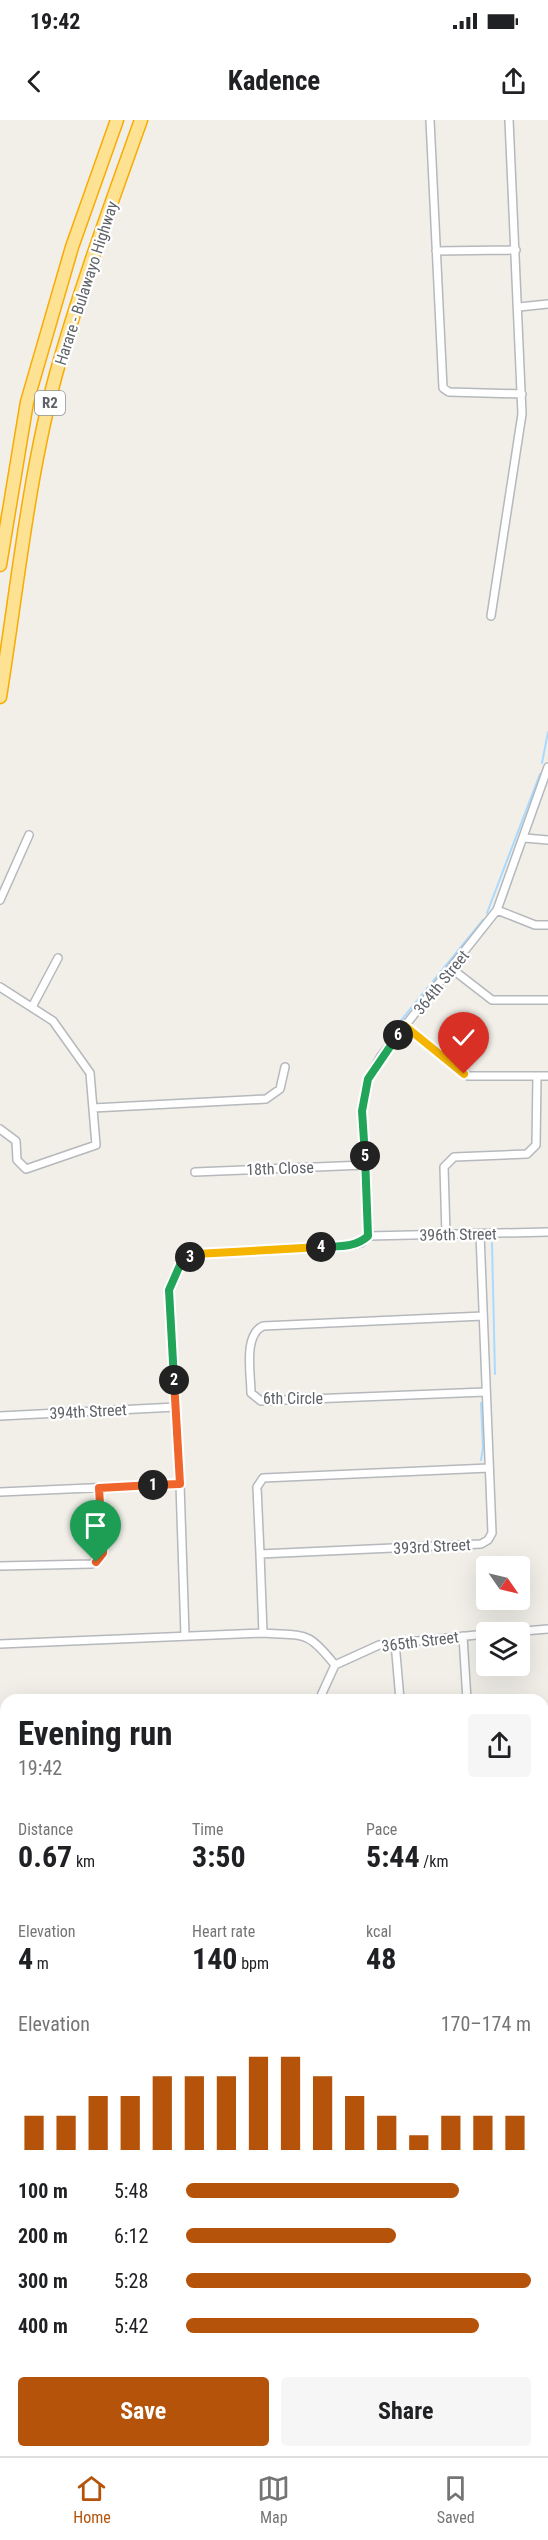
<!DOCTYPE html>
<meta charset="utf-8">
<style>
body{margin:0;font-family:"Roboto Condensed",sans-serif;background:#f6f6f6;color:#202124;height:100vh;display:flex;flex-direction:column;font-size:22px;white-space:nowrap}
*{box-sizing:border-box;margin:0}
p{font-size:20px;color:#757577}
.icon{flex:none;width:33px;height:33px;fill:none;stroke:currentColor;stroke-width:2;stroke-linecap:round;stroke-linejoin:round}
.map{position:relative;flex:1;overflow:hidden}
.details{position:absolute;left:0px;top:1574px;width:549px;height:764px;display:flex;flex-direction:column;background:#fff;border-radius:18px 18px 0 0;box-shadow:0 6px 24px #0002}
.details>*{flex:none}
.needle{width:39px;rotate:124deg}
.fabs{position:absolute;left:476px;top:1436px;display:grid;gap:12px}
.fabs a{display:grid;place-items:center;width:54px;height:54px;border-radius:6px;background:#fff;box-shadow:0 6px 24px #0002;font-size:30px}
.pin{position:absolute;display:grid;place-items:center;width:51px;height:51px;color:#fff;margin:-62px -26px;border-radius:50% 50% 50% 0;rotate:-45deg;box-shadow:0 0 6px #0007}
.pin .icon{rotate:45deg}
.km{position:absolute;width:30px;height:30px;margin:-15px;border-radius:50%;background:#222;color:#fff;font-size:16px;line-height:30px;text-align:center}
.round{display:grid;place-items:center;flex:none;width:63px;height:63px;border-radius:6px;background:#f6f6f6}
.headline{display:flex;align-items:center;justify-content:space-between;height:102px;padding:0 18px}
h1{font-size:33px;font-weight:700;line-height:45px}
.metrics{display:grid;grid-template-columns:repeat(3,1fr);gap:9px;height:102px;padding:6px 18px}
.metrics div{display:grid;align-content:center}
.metrics b{font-size:30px;font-weight:700}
.metrics small{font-size:16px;font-weight:400}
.metrics p{font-size:16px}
.chart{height:168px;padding:12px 18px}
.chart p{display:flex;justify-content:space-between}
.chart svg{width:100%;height:108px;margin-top:6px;stroke:#b45309;stroke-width:6}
.cta{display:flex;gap:12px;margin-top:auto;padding:12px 18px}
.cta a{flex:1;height:69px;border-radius:6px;background:#b45309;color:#fff;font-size:24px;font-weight:700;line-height:69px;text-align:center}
.cta a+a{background:#f6f6f6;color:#202124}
ul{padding:0 18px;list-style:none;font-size:20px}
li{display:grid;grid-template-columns:96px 72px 1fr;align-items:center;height:45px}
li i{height:15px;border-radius:8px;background:#b45309}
.status{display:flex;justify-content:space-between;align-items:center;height:42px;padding:0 30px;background:#fff;direction:ltr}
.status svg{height:16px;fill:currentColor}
header{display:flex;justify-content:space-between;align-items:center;height:78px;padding:0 18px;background:#fff;font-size:27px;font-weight:700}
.menu{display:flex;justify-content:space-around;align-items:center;height:84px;border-top:2px solid #e0e0e0;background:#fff;font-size:16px;color:#757577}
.menu a{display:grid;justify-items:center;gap:3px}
.menu .current{color:#b45309}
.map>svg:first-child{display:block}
</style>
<div class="status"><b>19:42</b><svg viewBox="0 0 49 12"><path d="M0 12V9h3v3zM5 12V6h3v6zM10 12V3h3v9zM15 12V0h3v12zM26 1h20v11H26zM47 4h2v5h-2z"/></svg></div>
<header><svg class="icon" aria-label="back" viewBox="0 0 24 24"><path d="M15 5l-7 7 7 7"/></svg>Kadence<svg class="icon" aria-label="share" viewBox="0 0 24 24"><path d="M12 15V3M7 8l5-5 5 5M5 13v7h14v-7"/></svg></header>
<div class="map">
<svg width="548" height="2336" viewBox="0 0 548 2336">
<rect width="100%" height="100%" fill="#f1efe8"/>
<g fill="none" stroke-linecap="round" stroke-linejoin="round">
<path stroke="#aadaff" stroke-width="2" d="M 542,643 L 548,612
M 487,793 L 540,654
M 394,909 L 483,800
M 492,1123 L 495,1254
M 481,1340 L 483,1328 L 481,1283"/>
<g stroke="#b5b8bc" stroke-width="10">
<path id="street" d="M 430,0 L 443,268 L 449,272 L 522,274
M 436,131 L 516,130
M 519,187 L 548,184
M 491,496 L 522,294 L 509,0
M 525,718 L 548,720
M 0,780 L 29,715
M 497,790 L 535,805 L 548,805
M 452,849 L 492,880 L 548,880
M 0,867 L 53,901 L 90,953 L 96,1025 L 26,1049 L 17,1040 L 16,1021 L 0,1009
M 32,887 L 58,838
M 405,906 L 468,956 L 548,956
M 93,988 L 266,979 L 280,969 L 285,947
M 195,1052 L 365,1045
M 446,1115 L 444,1047 L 454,1037 L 527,1034 L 536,1025 L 537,956
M 368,1116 L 362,991 L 368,959 L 381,936 L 497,790 L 548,647
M 368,1116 L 548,1112
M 483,1196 L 263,1206 C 243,1215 251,1254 251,1273 L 261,1281 L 485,1272
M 0,1296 L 176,1287
M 0,1372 L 180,1364
M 260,1434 L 257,1367 L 263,1358 L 489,1348
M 0,1446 L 92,1444 L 103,1433 L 99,1368
M 512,1512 L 548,1509
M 263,1513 C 306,1516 307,1510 335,1545 L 379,1525 L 486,1514
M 185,1515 L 180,1364 L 169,1170 C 174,1153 180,1143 196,1134 L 353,1125 L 361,1123 L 368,1116
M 463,1516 L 467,1580
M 395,1522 L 400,1580
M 0,1524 L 263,1513 L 260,1434 L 481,1424 L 488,1420 L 492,1413 L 480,1114
M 319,1580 L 335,1545
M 1,1604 L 6,1659
M 543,1641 L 548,1629
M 543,1677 L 548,1679
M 0,1718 L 6,1714
M 543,1766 L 548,1768
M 0,1798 L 6,1801
M 543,1852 L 548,1854
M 0,1888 L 6,1891
M 0,1917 L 6,1897
M 0,1933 L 6,1937
M 543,2044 L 548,2046
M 0,2059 L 6,2057
M 0,2117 L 6,2121
M 543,2139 L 548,2142
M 0,2247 L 6,2240
M 543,2285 L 548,2275
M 105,2331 L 113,2336
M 219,2331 L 224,2336
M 375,2331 L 380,2336
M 26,2336 L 28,2331
M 170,2336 L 174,2331
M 418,2336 L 422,2331"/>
</g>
<g stroke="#f9ab00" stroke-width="15">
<path id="highway" d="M 0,445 L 27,282 L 72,127 L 117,0
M 0,577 C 17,470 28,358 56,254 C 80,168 111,84 141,0"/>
</g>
<use href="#street" stroke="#fff" stroke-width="7"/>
<use href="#highway" stroke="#fde293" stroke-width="12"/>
</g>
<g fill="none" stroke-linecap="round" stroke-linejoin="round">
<g stroke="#fff" stroke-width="12">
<path id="split-1" d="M 96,1442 L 103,1433 L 99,1368 L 153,1365"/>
</g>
<g stroke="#fff" stroke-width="12">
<path id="split-2" d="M 153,1365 L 180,1364 L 174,1260"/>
</g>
<g stroke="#fff" stroke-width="12">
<path id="split-3" d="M 174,1260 L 169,1170 L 180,1145 L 190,1137"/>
</g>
<g stroke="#fff" stroke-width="12">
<path id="split-4" d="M 190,1137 L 196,1134 L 321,1127"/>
</g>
<g stroke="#fff" stroke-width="12">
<path id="split-5" d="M 321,1127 C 338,1126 355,1128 368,1116 L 365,1036"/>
</g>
<g stroke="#fff" stroke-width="12">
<path id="split-6" d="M 365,1036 L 362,991 L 368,959 L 398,915"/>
</g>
<g stroke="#fff" stroke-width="12">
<path id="split-7" d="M 398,915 L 405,906 L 464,954"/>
</g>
<use href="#split-1" stroke="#f0652b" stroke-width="8"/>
<use href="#split-2" stroke="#f0652b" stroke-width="8"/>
<use href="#split-3" stroke="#22a559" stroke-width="8"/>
<use href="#split-4" stroke="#f5b400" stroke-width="8"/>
<use href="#split-5" stroke="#22a559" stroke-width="8"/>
<use href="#split-6" stroke="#22a559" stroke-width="8"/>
<use href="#split-7" stroke="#f5b400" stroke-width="8"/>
</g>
<g text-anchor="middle" stroke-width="4.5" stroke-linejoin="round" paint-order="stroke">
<rect fill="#fff" stroke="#8f9295" stroke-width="1.5" x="35" y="271" width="30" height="24" rx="4.5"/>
<g font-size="15" font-weight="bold" fill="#5f6368">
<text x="50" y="288">R2</text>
</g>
<g font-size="16" fill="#5f6368" stroke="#fff">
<text transform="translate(86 163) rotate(-72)" y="6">Harare - Bulawayo Highway</text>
<text transform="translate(441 862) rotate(-51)" y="6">364th Street</text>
<text transform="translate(280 1048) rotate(-2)" y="6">18th Close</text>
<text transform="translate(458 1114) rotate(-1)" y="6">396th Street</text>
<text x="293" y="1284">6th Circle</text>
<text transform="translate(88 1291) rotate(-3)" y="6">394th Street</text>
<text transform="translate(432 1426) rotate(-3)" y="6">393rd Street</text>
<text transform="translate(420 1521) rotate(-7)" y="6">365th Street</text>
</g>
</g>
</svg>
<div class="fabs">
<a><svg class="needle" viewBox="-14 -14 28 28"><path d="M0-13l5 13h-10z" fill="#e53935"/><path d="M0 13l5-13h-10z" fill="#757577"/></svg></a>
<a><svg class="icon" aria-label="layers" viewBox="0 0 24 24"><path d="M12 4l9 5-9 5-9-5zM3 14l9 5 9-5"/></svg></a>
</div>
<div class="pin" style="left:96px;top:1442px;background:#1e9e55"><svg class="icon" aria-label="arrive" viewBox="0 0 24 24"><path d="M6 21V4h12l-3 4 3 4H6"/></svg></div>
<div class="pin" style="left:464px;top:954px;background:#d93025"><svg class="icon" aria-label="check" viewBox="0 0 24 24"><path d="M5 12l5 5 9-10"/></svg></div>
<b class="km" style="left:153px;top:1365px">1</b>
<b class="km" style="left:174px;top:1260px">2</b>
<b class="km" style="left:190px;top:1137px">3</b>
<b class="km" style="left:321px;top:1127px">4</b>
<b class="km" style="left:365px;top:1036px">5</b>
<b class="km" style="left:398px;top:915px">6</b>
<section class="details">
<div class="headline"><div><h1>Evening run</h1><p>19:42</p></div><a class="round"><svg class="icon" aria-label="share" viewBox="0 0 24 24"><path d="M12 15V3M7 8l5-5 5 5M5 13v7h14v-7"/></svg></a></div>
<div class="metrics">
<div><p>Distance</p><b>0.67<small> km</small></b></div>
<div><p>Time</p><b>3:50</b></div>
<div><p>Pace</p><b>5:44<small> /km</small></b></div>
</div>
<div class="metrics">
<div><p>Elevation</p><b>4<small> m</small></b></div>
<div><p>Heart rate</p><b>140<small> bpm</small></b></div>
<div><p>kcal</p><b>48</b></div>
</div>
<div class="chart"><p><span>Elevation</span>170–174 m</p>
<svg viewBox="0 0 160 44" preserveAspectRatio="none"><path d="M5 44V30M15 44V30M25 44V22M35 44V22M45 44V14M55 44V14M65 44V14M75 44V6M85 44V6M95 44V14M105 44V22M115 44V30M125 44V38M135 44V30M145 44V30M155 44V30"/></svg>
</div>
<ul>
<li><b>100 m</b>5:48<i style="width:79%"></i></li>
<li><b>200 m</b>6:12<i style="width:61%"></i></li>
<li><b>300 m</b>5:28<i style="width:100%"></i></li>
<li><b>400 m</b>5:42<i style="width:85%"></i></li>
</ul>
<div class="cta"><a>Save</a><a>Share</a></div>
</section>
</div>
<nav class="menu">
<a class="current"><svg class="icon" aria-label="home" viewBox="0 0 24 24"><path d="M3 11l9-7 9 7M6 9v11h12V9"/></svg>Home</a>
<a><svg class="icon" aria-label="map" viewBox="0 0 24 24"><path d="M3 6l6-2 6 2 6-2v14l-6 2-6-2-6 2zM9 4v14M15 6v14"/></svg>Map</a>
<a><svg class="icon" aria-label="saved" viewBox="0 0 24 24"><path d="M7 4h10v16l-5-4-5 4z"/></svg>Saved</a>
</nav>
